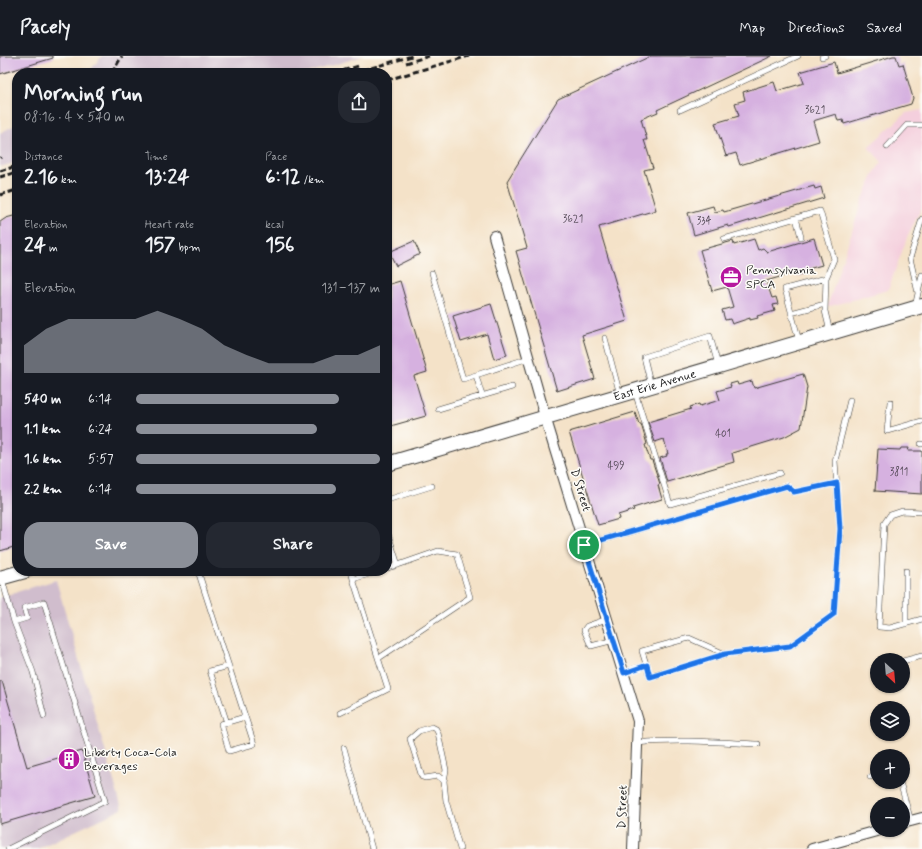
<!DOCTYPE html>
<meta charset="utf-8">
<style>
body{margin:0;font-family:Mynerve,sans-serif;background:#242831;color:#f1f3f6;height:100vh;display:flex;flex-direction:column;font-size:15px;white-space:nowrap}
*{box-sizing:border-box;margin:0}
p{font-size:13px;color:#9ea1a6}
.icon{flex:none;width:22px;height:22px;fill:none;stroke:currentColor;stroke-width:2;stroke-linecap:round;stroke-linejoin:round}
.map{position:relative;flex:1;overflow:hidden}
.details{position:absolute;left:12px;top:12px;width:380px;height:508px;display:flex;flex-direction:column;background:#171b24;border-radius:16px;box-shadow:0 1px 3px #0004}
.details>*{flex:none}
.needle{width:26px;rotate:154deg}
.buttons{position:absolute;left:870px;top:597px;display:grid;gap:8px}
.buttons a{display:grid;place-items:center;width:40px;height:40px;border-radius:50%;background:#171b24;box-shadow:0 1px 3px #0004;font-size:20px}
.pin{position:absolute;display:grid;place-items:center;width:34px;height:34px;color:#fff;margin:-17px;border:2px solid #fff;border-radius:50%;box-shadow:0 1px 4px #0007}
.round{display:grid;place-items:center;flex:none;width:42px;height:42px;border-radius:16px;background:#242831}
.headline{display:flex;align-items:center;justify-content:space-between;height:68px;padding:0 12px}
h1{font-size:22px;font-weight:800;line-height:30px}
.metrics{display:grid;grid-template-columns:repeat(3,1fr);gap:6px;height:68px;padding:4px 12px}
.metrics div{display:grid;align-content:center}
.metrics b{font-size:20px;font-weight:800}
.metrics small{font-size:11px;font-weight:400}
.metrics p{font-size:11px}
.chart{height:112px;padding:8px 12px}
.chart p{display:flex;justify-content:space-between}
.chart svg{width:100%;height:72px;margin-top:4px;fill:#8c9099;opacity:.7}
.primary-button{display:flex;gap:8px;margin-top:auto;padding:8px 12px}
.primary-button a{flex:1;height:46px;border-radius:16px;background:#8c9099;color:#fff;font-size:16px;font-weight:800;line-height:46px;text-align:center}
.primary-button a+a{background:#242831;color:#f1f3f6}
ul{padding:0 12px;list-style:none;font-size:13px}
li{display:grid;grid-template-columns:64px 48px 1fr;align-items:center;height:30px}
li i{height:10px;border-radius:5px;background:#8c9099}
header{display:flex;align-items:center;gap:24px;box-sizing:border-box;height:56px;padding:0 20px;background:#171b24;border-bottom:1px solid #363941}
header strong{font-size:19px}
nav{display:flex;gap:22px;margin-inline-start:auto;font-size:14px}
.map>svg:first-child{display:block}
</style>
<header>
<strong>Pacely</strong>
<nav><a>Map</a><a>Directions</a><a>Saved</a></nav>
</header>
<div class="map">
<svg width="922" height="793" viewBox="0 0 922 793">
<rect width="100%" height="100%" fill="#fdfcf7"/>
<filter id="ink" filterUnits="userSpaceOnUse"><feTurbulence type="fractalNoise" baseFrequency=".025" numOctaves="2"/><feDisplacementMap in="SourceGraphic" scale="8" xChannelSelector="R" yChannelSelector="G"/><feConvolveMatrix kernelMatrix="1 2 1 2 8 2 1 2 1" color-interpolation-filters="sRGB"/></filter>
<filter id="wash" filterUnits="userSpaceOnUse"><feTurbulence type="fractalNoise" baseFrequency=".012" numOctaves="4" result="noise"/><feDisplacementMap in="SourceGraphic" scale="16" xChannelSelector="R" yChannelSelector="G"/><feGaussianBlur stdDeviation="0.9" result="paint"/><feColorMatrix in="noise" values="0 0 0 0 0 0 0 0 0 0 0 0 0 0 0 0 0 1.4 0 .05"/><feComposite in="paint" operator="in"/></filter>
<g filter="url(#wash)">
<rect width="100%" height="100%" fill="#f4e2c8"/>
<path fill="#f4cfdd" d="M 922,54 L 922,151 L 908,179 L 888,234 L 827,251 L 862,145 L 874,117 L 882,106 L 868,91 L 906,57 Z"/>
<path fill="#d0bdcd" d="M 102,0 L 363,0 L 307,17 L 88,17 Z
M 17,68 L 17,106 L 0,111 L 0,77 Z
M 56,524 L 122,753 L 37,793 L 0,793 L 0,541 Z"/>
<g id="blocks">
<path fill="#d6b1e0" d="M 0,0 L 53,0 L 53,2 L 0,18 Z
M 651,0 L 772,0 L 657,54 L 658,56 L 641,63 L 647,84 L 644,84 L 653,112 L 644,114 L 656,154 L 599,171 L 627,265 L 582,279 L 595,323 L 557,335 L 516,195 L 527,192 L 507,125 L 558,43 Z
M 893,0 L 896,0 L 899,9 L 903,8 L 913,42 L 911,48 L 844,68 L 843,64 L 838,65 L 836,58 L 813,65 L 819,85 L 740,109 L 736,97 L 726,100 L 715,67 L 739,60 L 735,47 L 745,44 L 743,36 L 774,26 L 777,35 L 804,27 L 800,16 L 834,6 L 837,17 Z
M 814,130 L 815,133 L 821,131 L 824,142 L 729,171 L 728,169 L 694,179 L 688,157 L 713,150 L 715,156 L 723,154 L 724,156 Z
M 17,159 L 17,490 L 0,495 L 0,166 L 6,162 Z
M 814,182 L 822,209 L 808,213 L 809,217 L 798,220 L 797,216 L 766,225 L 772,242 L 776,241 L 778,248 L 773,249 L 775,255 L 757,260 L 758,262 L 750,264 L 750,262 L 732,268 L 730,263 L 725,264 L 722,254 L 733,251 L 727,231 L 712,235 L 700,194 L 733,185 L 734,189 L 754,183 L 758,194 L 763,192 L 767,196 Z
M 414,185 L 420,198 L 396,210 L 389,196 Z
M 400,225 L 427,316 L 414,320 L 426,360 L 387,371 L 387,229 Z
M 491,248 L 507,299 L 494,303 L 487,278 L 461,286 L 453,260 Z
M 803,318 L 807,331 L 801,372 L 784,381 L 732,397 L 734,406 L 667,426 L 660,402 L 667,400 L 666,398 L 668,398 L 664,383 L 655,386 L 648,366 L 691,353 L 690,351 L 699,348 L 700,350 L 720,344 L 717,335 L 731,331 L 730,328 L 737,326 L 738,329 L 752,325 L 754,332 Z
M 635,356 L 639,368 L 641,368 L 647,388 L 645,389 L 650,404 L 652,404 L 660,428 L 658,429 L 662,443 L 633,452 L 634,454 L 618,459 L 619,463 L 598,469 L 569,376 Z
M 901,392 L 909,392 L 908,395 L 922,395 L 922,438 L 875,435 L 878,393 L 900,394 Z
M 0,625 L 2,625 L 27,711 L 82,695 L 95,740 L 0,768 Z"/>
</g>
</g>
<g filter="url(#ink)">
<use href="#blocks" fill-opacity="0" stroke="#3c3a36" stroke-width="1"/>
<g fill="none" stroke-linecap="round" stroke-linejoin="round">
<g stroke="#3c3a36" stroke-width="6">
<path id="lane" d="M 822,1 L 825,0
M 680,54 L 798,0
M 887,91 L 907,69 L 922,69
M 796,162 L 801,181
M 724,183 L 820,155 L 834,203 L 826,222
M 432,217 L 463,323 L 476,319
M 918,237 L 910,202 L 922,163
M 915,251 L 922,219
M 791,257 L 825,248
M 605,282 L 620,339
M 799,285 L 785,233 L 826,222 L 825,255 L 830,276
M 651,330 L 644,301 L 710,280 L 718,309
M 635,336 L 670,448 L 780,417
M 482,340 L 476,319 L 529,302
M 890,346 L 887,375 L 922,365
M 438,353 L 512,331
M 921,388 L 922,388
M 387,444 L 432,430
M 922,456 L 902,455 L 890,459 L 884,468 L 879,571 L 890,572 L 922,563
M 387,475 L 398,509 L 387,512
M 584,489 L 787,430 L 794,436 L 837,427
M 198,515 L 254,688 L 229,695 L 221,668 L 245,661
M 351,515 L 353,523 L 379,515
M 2,523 L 14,566 L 27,562 L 24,552 L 44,546 L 105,745 L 8,793
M 607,563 L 587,570 L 584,574 L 591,590 L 614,584
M 14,566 L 33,616 L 44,660
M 906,568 L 906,515
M 725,598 L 689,582 L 642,595 L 650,621 L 725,598 L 790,590 L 834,558 L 840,473 L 835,405 L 850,344
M 379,602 L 470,541 L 457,498 L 438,495 L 398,509
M 903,605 L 922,600
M 623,617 L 647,609
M 340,657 L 388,633 L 353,523
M 227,667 L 210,615 L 229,610
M 637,687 C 677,683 717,686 758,688
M 344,692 L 372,793
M 870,721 L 877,719
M 444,725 L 438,720 L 425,722 L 422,721 L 410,683 L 419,675 L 432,671 L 436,673 L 438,677 L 446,714 L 444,725 L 446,745 L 460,793
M 900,726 L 911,765"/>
</g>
<g stroke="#3c3a36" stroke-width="12">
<path id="street" d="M 494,180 L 546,364 L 638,665 L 633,793
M 903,767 L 922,762
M 812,793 L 880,774"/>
</g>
<g stroke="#3c3a36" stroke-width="16">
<g id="secondary">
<path id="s1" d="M 387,408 L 922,250"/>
<path d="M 0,522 L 25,515"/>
</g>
</g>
<use href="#lane" stroke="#fff" stroke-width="5"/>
<use href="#street" stroke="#fff" stroke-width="10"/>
<use href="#secondary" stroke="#fff" stroke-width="14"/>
<path stroke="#1c1c1c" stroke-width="3" stroke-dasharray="6 3" stroke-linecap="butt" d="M 406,7 L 429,0
M 112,17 L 122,0
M 335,17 L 359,10
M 354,17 L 412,0
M 387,24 L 469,0
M 0,102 L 1,101
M 0,115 L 17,110
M 0,121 L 17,116
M 0,139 L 17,134"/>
</g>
</g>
<g fill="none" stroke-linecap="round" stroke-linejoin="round" filter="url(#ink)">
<g stroke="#fff" stroke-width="8">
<path id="route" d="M 837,427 L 840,473 L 834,558 L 790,590 L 725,598 L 650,621 L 647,609 L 624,617 L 584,489 L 787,430 L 794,436 Z"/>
</g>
<use href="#route" stroke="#1a73e8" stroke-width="5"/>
</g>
<defs>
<g id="office-disc" transform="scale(1.15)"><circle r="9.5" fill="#b5179e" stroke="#fdfcf7"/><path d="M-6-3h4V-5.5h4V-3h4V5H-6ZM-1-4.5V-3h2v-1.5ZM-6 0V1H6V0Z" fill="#fff"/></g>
<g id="building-disc" transform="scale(1.15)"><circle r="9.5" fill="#b5179e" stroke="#fdfcf7"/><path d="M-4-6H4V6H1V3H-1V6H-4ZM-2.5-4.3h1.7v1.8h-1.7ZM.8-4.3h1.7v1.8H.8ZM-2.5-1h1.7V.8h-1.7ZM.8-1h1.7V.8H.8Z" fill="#fff"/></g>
</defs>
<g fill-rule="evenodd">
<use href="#office-disc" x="731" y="221"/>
<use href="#building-disc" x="69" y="703"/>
</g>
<g text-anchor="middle" stroke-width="3" stroke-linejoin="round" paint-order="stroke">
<g font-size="10" fill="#4a414d">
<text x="815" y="57">3621</text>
<text x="573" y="166">3621</text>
<text x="704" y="168">334</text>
<text x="723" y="381">401</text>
<text x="616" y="413">499</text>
<text x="899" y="419">3811</text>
</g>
<g font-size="12" fill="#1c1c1c" stroke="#fdfcf7" text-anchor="start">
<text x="746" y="218">Pennsylvania<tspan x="746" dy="14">SPCA</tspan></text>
<text x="84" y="700">Liberty Coca-Cola<tspan x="84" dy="14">Beverages</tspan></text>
</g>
<g font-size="12" fill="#1c1c1c" stroke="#fdfcf7">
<text dy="4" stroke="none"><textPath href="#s1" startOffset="279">East Erie Avenue</textPath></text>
<text transform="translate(581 434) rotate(73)" y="4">D Street</text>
<text transform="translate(622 751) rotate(-88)" y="4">D Street</text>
</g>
</g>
</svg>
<div class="buttons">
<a><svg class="needle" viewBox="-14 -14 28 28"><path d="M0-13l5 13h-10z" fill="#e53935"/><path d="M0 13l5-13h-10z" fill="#9ea1a6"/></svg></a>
<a><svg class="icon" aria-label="layers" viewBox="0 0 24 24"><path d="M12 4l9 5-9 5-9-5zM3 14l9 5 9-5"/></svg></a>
<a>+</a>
<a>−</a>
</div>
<div class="pin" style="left:584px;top:489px;background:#1e9e55"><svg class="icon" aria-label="arrive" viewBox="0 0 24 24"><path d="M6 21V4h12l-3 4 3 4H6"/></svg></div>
<section class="details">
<div class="headline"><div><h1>Morning run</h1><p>08:16 · 4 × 540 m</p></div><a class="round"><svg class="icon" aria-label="share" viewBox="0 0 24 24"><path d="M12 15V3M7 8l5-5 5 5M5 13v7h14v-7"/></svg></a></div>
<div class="metrics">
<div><p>Distance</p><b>2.16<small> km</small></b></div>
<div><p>Time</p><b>13:24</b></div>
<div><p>Pace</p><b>6:12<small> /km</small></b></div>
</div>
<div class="metrics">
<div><p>Elevation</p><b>24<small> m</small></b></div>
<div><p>Heart rate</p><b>157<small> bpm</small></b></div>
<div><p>kcal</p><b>156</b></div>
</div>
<div class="chart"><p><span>Elevation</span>131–137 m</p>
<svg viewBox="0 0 160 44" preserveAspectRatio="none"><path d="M0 44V27L10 17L20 11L30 11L40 11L50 11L60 6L70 11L80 17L90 27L100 33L110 38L120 38L130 38L140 33L150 33L160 27V44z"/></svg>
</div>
<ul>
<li><b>540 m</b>6:14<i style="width:83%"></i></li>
<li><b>1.1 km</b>6:24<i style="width:74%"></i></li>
<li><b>1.6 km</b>5:57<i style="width:100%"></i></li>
<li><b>2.2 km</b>6:14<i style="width:82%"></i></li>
</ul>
<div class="primary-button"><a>Save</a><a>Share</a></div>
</section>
</div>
